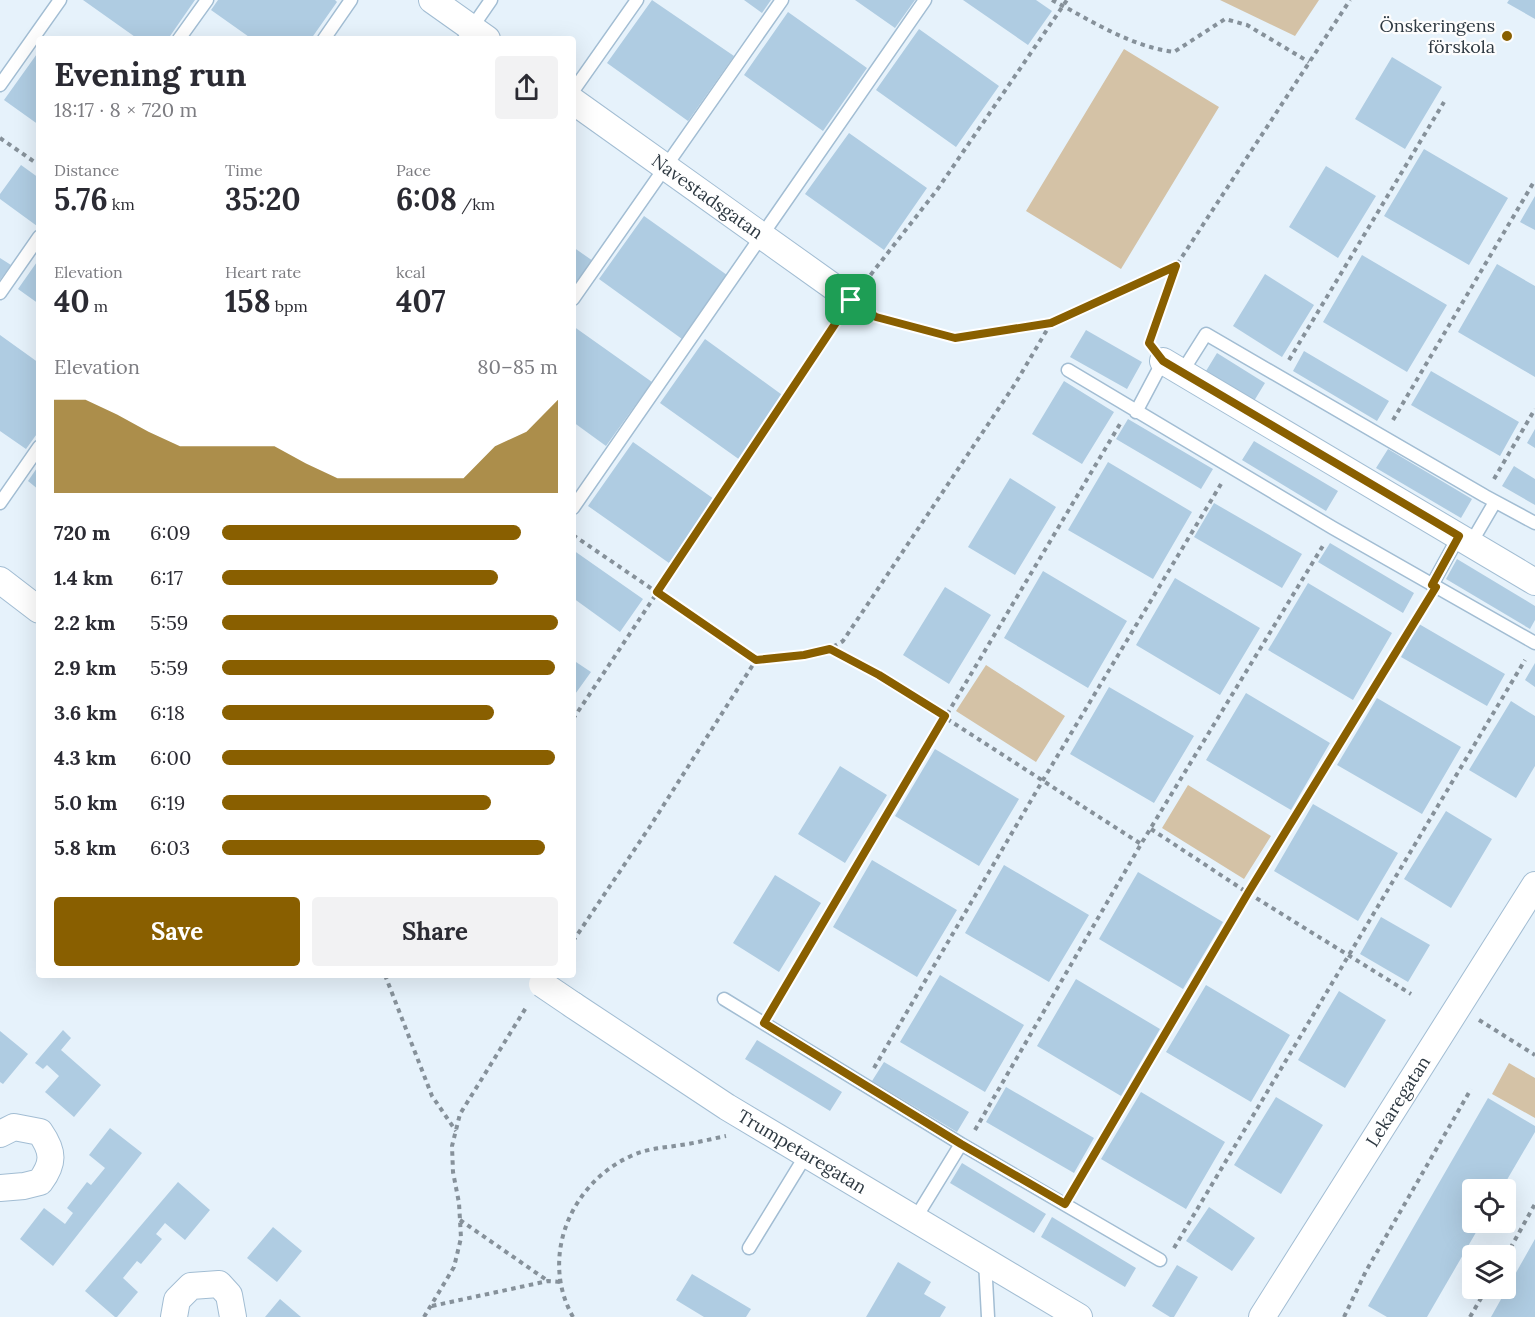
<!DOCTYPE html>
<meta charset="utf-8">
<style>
body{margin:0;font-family:Lora,serif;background:#f2f2f3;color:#2b2b33;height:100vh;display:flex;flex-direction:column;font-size:22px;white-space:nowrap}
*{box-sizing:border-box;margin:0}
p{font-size:20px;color:#7c7c81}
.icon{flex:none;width:33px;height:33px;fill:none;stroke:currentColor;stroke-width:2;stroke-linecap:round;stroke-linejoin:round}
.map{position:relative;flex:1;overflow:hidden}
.side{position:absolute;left:36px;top:36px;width:540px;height:942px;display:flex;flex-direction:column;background:#fff;border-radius:6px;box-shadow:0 6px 24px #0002}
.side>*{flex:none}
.buttons{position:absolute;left:1462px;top:1179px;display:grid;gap:12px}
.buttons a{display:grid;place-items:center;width:54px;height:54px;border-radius:6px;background:#fff;box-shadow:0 6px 24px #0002;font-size:30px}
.pin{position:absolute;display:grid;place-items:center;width:51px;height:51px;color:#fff;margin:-26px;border-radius:12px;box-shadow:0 3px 9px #0006}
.round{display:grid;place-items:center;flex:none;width:63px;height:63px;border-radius:6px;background:#f2f2f3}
.overview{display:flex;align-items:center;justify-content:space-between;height:102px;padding:0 18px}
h1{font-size:33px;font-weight:700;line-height:45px}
.figures{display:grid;grid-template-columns:repeat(3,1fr);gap:9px;height:102px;padding:6px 18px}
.figures div{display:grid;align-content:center}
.figures b{font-size:30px;font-weight:700}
.figures small{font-size:16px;font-weight:400}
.figures p{font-size:16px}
.chart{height:168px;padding:12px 18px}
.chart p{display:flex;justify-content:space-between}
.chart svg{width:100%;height:108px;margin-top:6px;fill:#895f00;opacity:.7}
.action{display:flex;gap:12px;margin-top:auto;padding:12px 18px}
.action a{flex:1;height:69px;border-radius:6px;background:#895f00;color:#fff;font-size:24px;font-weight:700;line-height:69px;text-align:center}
.action a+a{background:#f2f2f3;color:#2b2b33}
ul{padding:0 18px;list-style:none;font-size:20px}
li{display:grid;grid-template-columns:96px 72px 1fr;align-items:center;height:45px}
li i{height:15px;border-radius:8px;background:#895f00}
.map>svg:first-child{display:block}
</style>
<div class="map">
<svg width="1535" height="1317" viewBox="0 0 1535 1317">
<rect width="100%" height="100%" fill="#e6f2fb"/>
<path fill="#d4c2a6" d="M 1220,0 L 1319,0 L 1295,36 Z
M 1124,49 L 1219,107 L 1121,269 L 1026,211 Z
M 986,665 L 1065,716 L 1036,762 L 956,711 Z
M 1188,785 L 1271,836 L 1244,879 L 1162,828 Z
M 1509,1063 L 1535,1078 L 1535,1118 L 1492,1094 Z"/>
<path fill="#afcce2" d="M 83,0 L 195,0 L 168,39 L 138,39 Z
M 218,0 L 335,0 L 337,2 L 311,39 L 252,39 L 211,10 Z
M 652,0 L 734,56 L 688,121 L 607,63 Z
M 744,0 L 771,0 L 762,13 Z
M 855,0 L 915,0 L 895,28 Z
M 963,0 L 1036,0 L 1052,11 L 1028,45 Z
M 1509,0 L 1535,0 L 1535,19 L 1507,3 Z
M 788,12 L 867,68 L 823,131 L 744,75 Z
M 919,29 L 999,86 L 956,147 L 876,90 Z
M 39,51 L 39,125 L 4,100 Z
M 1392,57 L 1442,87 L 1405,149 L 1355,119 Z
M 849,133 L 927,188 L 884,250 L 805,194 Z
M 1424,149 L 1508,198 L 1469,265 L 1384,216 Z
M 21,165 L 39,178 L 39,223 L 37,226 L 0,199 L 0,194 Z
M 1326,166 L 1376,196 L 1338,258 L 1289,227 Z
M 1535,196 L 1535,230 L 1520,222 Z
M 644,216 L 727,275 L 682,339 L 599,279 Z
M 573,247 L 593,261 L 573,289 Z
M 1362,255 L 1447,305 L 1407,372 L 1323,322 Z
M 0,258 L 11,265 L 0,280 Z
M 39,259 L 39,304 L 18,289 Z
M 1497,264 L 1535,286 L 1535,377 L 1458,332 Z
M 1265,274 L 1314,305 L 1282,357 L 1233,326 Z
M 573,326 L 652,382 L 606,446 L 573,422 Z
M 1086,330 L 1142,362 L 1127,389 L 1070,357 Z
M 0,335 L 39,363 L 39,431 L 26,449 L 0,431 Z
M 705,339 L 785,397 L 740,460 L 660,403 Z
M 1304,351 L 1389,401 L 1377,421 L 1293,371 Z
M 1217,353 L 1265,383 L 1254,401 L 1206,371 Z
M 1431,371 L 1519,422 L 1500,456 L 1411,405 Z
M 1064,381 L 1114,412 L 1082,464 L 1032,434 Z
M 1128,419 L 1213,469 L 1201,489 L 1116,439 Z
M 1535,429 L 1535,448 L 1527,443 Z
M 1254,441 L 1338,491 L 1326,511 L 1242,460 Z
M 633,442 L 714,499 L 669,563 L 588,506 Z
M 1388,449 L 1472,499 L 1461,518 L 1376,468 Z
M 1108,462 L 1192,512 L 1153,579 L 1068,530 Z
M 39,465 L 39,490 L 28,481 Z
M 1514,466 L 1535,479 L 1535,505 L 1502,486 Z
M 1010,478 L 1056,507 L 1015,575 L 968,547 Z
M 1214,503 L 1302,554 L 1282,588 L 1194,537 Z
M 1330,543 L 1414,593 L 1403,613 L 1318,562 Z
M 573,550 L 643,599 L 620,632 L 573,598 Z
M 1457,559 L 1535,606 L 1535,620 L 1530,629 L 1446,579 Z
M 1043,571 L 1127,621 L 1088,688 L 1004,638 Z
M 1175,578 L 1260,628 L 1220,695 L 1136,645 Z
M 1308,583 L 1392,633 L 1353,700 L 1268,650 Z
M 945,587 L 991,615 L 949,684 L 903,655 Z
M 1419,624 L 1505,674 L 1487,706 L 1401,657 Z
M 573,660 L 591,672 L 573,697 Z
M 1535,663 L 1535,687 L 1525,680 Z
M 1109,687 L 1194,736 L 1154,803 L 1070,754 Z
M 1246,693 L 1330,743 L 1291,810 L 1206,760 Z
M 1377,698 L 1461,747 L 1422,814 L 1337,765 Z
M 1511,701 L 1535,716 L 1535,766 L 1516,798 L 1469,770 Z
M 935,749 L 1019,799 L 979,866 L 895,816 Z
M 840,766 L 887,795 L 845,863 L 798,834 Z
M 1313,804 L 1398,853 L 1358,921 L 1274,871 Z
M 1446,811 L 1492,839 L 1451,908 L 1404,879 Z
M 872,860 L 957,910 L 917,977 L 833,927 Z
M 1004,865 L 1089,915 L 1049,982 L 965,933 Z
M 1138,872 L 1223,922 L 1183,989 L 1099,939 Z
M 775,875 L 821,903 L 779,972 L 733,943 Z
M 1381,917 L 1430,945 L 1408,982 L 1360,954 Z
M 940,975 L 1024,1025 L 985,1092 L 900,1042 Z
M 1076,979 L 1160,1029 L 1121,1096 L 1037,1046 Z
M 1206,985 L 1290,1035 L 1251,1102 L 1166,1052 Z
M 1339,991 L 1386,1020 L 1345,1088 L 1298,1060 Z
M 63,1030 L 71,1038 L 61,1050 L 101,1085 L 74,1117 L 45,1092 L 59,1076 L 47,1065 L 43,1069 L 35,1063 Z
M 0,1031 L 28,1054 L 3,1084 L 0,1082 Z
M 757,1040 L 842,1092 L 830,1111 L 745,1059 Z
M 884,1062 L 969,1112 L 957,1132 L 872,1081 Z
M 1006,1087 L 1094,1138 L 1074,1173 L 986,1122 Z
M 1141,1092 L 1225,1142 L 1186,1209 L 1101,1159 Z
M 1276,1097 L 1323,1125 L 1281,1194 L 1234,1165 Z
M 1488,1098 L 1535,1126 L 1535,1132 L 1501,1190 L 1473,1190 L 1473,1222 L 1482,1222 L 1427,1317 L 1387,1317 L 1368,1306 Z
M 110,1128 L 142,1153 L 53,1266 L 20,1239 L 44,1208 L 65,1224 L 73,1213 L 67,1208 L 87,1182 L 91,1185 L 105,1168 L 89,1155 Z
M 962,1163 L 1046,1214 L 1034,1233 L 950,1183 Z
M 178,1182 L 210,1210 L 185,1240 L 165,1223 L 156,1234 L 162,1239 L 141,1264 L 137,1261 L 123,1278 L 138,1292 L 117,1317 L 115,1317 L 85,1291 Z
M 1209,1207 L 1255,1238 L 1232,1271 L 1186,1241 Z
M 1052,1217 L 1136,1268 L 1125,1287 L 1041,1237 Z
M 273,1227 L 302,1251 L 277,1282 L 247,1258 Z
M 1535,1239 L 1535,1317 L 1491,1317 Z
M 898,1262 L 931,1282 L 924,1294 L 946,1307 L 940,1317 L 866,1317 Z
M 1177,1265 L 1198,1277 L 1174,1317 L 1170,1317 L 1152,1306 Z
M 692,1274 L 751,1309 L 746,1317 L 704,1317 L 676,1300 Z
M 280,1299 L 301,1317 L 265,1317 Z"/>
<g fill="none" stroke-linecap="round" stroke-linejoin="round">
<g stroke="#a2bdd3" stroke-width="15">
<path id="service" d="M 179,39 L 207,0
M 324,39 L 351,0
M 464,39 L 491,0
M 0,85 L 60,0
M 573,91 L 637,0
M 0,293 L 39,237
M 573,299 L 782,0
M 1068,370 L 1333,528 L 1535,643
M 1182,372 L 1206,334 L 1485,496 L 1535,523
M 1136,412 L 1163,361
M 0,503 L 39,447
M 573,508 L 925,0
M 1471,543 L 1495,502
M 1432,585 L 1459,536
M 724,999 L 961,1144
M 915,1219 L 961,1144 L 1160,1260
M 749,1248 L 806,1155
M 985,1261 L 988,1317"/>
</g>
<g stroke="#a2bdd3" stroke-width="28">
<g id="minor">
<path d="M 432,0 L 487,39"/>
<path id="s1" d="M 573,101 L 842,293"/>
<path d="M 1163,361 L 1535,582"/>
<path d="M 0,580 L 39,610"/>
<path id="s2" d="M 573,1005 L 727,1107 L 1079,1317"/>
<path d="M 0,1134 L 14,1127 L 40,1132 C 54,1152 54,1163 40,1182 L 24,1186 L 0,1188"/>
<path d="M 174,1317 L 177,1300 L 191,1286 L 219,1284 L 229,1295 L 233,1317"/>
<path id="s3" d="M 1262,1317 L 1535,885"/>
</g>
</g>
<path stroke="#86919a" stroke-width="4" stroke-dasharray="4.5 4.5" stroke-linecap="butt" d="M 1052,0 C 1092,21 1129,46 1174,52 L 1225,19 L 1247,25 L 1309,62
M 0,138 L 39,165
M 865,282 L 937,190 L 1067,0
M 861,307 L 876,317 L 955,338 L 1050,323
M 1150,339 L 1176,267
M 1289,360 L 1444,102
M 1393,420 L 1535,180
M 1494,479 L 1535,409
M 573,535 L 756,660
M 831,650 L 879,675 L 1141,844
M 573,719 L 840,318
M 1151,829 L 1248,893 L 1411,994
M 573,941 L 649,828 L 756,660 C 786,657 818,657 843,641 L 1015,384 L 1051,323 L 1176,266 L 1350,0
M 385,975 L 432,1096 L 456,1131
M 772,1008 L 1120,424
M 1479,1020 L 1535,1055
M 874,1068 L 1043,780 L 1221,484
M 975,1130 L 1141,844 L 1324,544
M 1074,1188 L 1248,893 L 1426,604
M 460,1220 L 548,1281
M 1174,1248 L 1525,660
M 1506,1256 L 1535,1204
M 432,1306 L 548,1281 L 560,1282
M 424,1317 L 454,1267 L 461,1238 L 459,1203 L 453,1172 L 452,1146 L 460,1114 L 527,1006
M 573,1317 C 539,1257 571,1183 631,1156 C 648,1148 663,1148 681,1145 C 696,1143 711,1139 726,1136
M 1344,1317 L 1366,1271 L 1471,1089
M 1470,1317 L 1487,1288"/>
<use href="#service" stroke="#fff" stroke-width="12"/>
<use href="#minor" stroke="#fff" stroke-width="26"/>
<g stroke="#a2bdd3" stroke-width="28" stroke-linecap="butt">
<path id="minor-bridge" d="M 542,984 L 573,1005"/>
</g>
<use href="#minor-bridge" stroke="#fff" stroke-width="26"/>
</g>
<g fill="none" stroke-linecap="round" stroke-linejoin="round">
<g stroke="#fff" stroke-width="12">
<path id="route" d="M 1176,266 L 1149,343 L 1163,361 L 1459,536 L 1432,585 L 1436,587 L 1248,893 L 1065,1204 L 961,1144 L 764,1023 L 945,716 L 879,675 L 830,649 L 804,655 L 756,660 L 657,592 L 851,300 L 876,317 L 955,338 L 1051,323 Z"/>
</g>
<use href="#route" stroke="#895f00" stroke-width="8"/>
</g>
<circle fill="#895f00" stroke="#fdfdfd" stroke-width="2" cx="1507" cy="36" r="6"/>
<g text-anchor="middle" stroke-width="4.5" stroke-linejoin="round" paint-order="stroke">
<g font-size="18" fill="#2d3841" stroke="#fdfdfd" text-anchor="end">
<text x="1495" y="32">Önskeringens<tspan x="1495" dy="21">förskola</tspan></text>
</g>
<g font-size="18" fill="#2d3841" stroke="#fdfdfd">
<text dy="6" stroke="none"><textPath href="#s1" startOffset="165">Navestadsgatan</textPath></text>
<text dy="6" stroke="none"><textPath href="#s3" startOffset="255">Lekaregatan</textPath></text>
<text dy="6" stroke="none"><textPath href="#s2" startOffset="272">Trumpetaregatan</textPath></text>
</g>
</g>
</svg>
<div class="buttons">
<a><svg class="icon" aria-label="locate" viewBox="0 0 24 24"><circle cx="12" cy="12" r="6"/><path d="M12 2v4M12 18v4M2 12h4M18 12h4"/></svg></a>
<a><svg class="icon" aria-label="layers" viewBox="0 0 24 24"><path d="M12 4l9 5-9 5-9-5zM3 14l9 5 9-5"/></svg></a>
</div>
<div class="pin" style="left:851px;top:300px;background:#1e9e55"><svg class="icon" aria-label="arrive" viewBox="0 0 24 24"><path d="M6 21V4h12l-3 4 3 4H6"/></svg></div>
<section class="side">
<div class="overview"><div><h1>Evening run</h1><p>18:17 · 8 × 720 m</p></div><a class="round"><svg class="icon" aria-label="share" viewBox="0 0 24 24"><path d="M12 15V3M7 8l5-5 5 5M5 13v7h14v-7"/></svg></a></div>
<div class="figures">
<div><p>Distance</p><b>5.76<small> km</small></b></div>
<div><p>Time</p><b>35:20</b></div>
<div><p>Pace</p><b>6:08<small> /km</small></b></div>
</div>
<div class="figures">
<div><p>Elevation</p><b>40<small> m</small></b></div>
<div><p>Heart rate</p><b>158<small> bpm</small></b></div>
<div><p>kcal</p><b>407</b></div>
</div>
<div class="chart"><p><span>Elevation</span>80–85 m</p>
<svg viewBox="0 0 160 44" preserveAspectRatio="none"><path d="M0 44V6L10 6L20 12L30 19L40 25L50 25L60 25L70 25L80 32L90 38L100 38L110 38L120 38L130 38L140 25L150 19L160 6V44z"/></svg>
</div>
<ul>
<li><b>720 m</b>6:09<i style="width:89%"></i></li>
<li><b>1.4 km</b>6:17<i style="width:82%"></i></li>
<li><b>2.2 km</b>5:59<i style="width:100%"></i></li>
<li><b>2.9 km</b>5:59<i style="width:99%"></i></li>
<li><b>3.6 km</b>6:18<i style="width:81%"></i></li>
<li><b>4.3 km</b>6:00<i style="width:99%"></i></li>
<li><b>5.0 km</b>6:19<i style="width:80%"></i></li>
<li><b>5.8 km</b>6:03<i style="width:96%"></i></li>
</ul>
<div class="action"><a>Save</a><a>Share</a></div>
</section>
</div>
